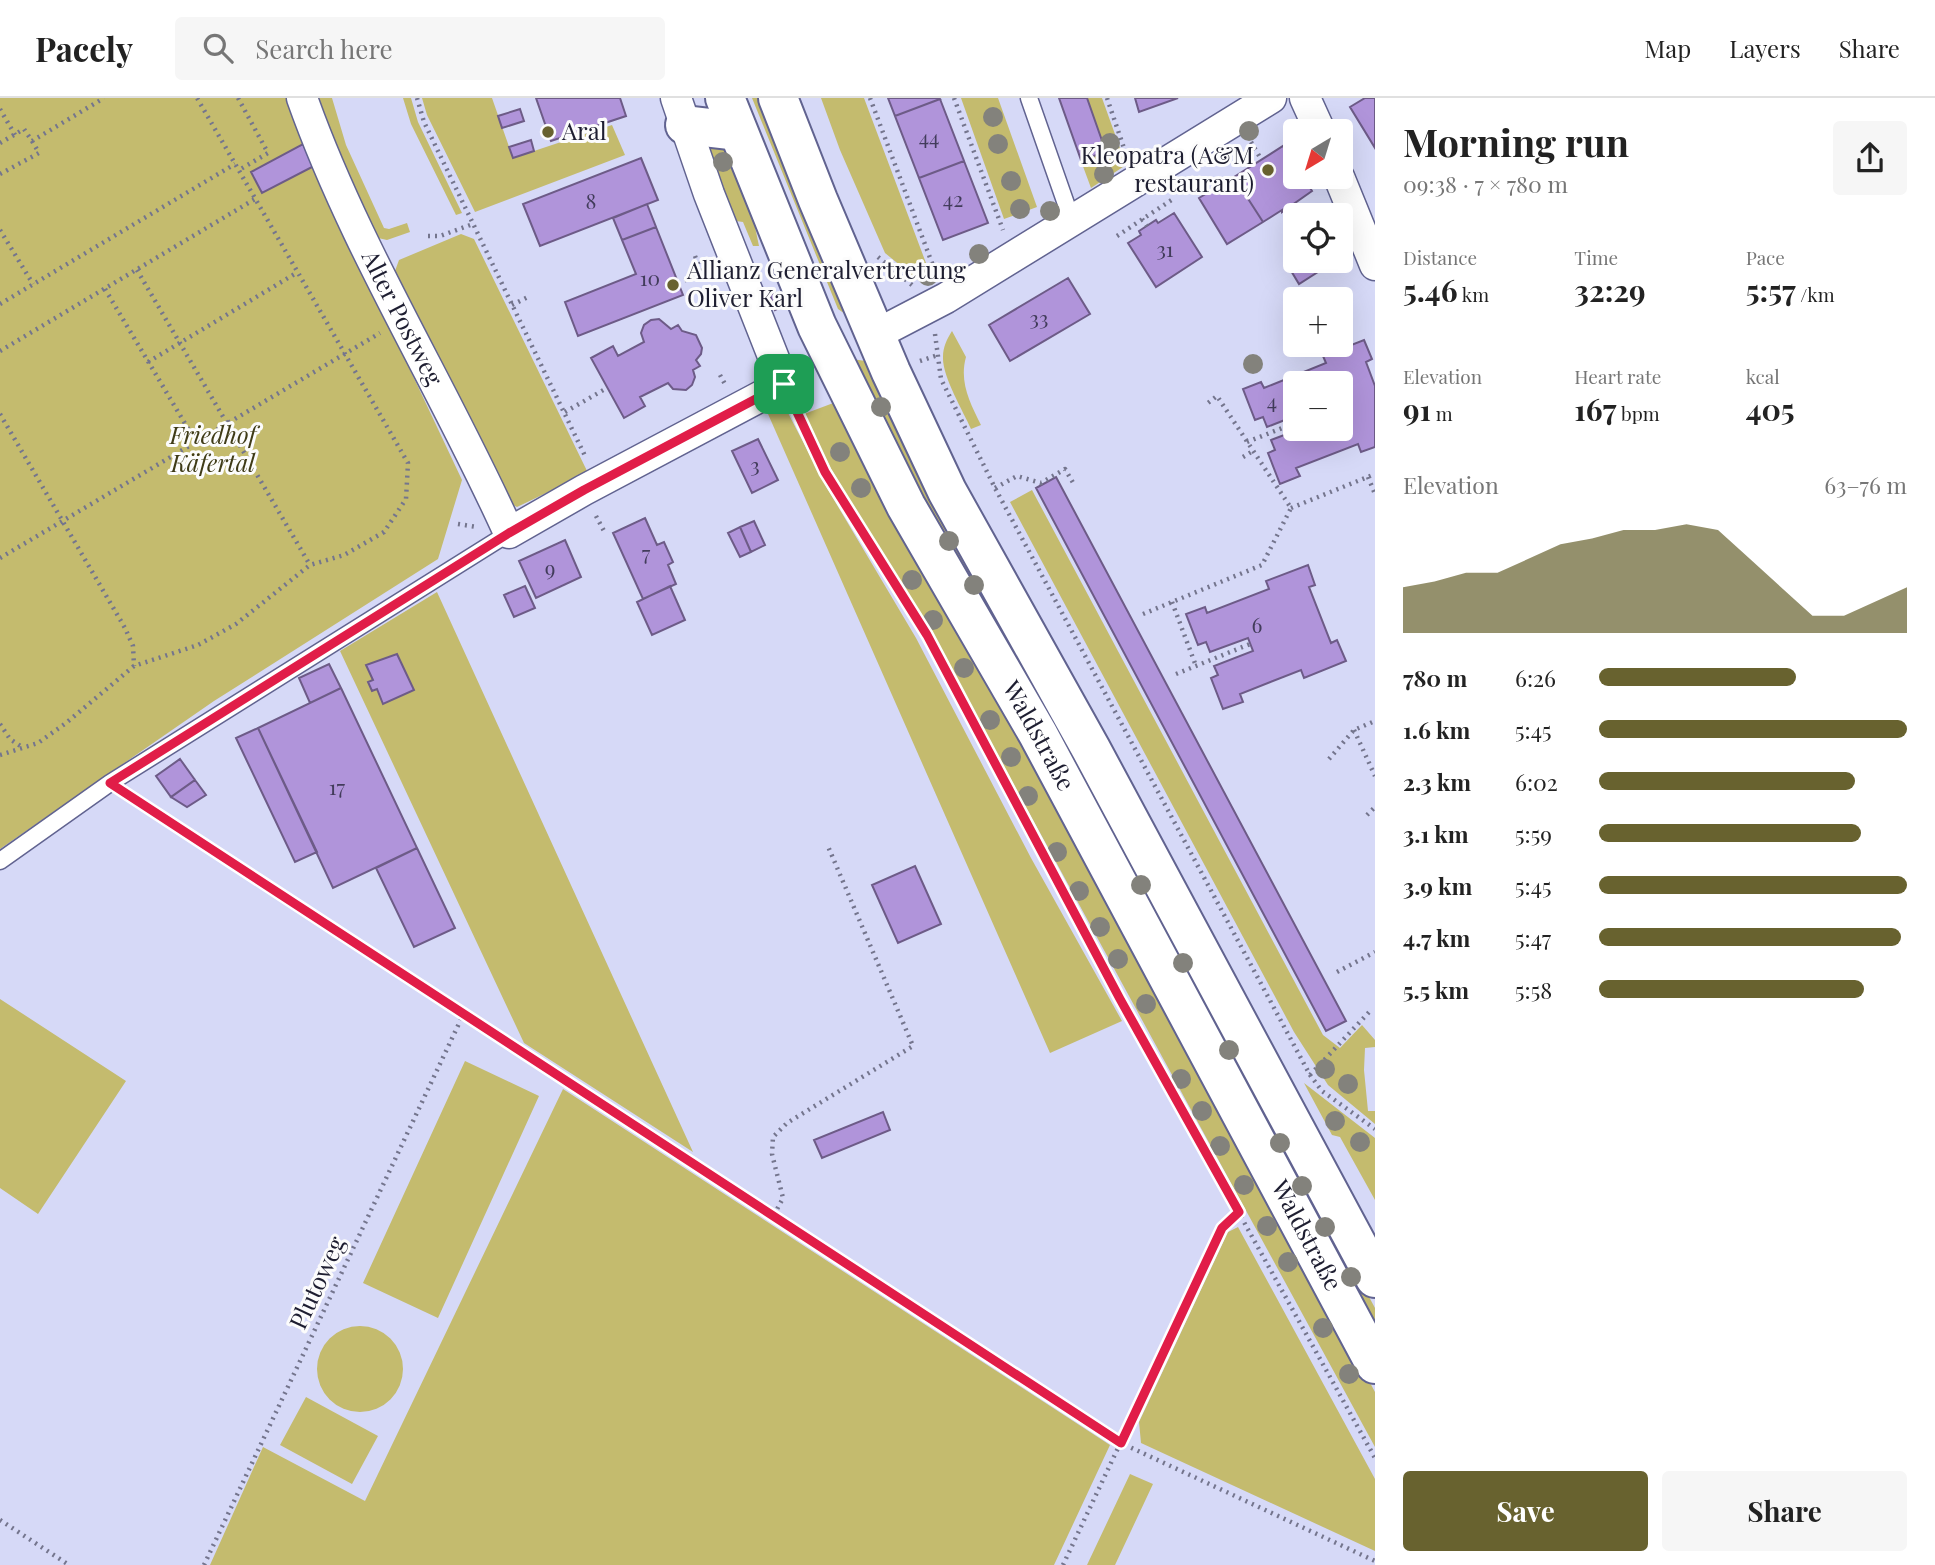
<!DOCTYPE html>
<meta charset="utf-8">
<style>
body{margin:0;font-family:"Playfair Display",serif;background:#f6f6f6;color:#222;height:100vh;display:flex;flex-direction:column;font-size:26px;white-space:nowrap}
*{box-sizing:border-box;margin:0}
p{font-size:23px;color:#767676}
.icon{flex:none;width:38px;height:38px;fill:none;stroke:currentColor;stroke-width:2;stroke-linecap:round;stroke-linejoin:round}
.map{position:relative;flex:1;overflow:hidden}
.drawer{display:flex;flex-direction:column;background:#fff;width:560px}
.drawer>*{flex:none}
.needle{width:46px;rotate:218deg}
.controls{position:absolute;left:1283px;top:21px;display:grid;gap:14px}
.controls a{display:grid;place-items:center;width:70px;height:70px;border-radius:7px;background:#fff;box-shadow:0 7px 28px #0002;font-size:35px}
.pin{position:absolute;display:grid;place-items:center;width:60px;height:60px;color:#fff;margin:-30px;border-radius:14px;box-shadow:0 4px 10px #0006}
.round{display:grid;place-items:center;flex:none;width:74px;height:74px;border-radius:7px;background:#f6f6f6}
.headline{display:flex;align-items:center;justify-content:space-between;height:119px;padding:0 28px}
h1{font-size:38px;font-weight:700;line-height:52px}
.stats{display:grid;grid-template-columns:repeat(3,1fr);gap:10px;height:119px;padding:7px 28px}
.stats div{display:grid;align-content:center}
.stats b{font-size:30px;font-weight:700}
.stats small{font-size:19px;font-weight:400}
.stats p{font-size:19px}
.chart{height:196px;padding:14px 28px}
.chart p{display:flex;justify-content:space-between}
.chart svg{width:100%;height:126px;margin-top:7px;fill:#68622f;opacity:.7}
.button{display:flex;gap:14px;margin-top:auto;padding:14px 28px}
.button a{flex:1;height:80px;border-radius:7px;background:#68622f;color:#fff;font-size:28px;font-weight:700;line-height:80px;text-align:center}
.button a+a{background:#f6f6f6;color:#222}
ul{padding:0 28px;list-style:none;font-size:23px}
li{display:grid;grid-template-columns:112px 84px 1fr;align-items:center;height:52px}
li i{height:18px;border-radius:9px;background:#68622f}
header{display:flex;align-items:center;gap:42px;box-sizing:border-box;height:98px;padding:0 35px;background:#fff;border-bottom:2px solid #e0e0e0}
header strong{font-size:33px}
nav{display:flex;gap:38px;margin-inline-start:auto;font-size:24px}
.search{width:490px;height:63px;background:#f6f6f6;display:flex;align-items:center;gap:18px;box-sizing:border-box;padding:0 24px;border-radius:7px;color:#767676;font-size:26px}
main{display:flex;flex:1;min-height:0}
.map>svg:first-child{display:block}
</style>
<header>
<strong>Pacely</strong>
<div class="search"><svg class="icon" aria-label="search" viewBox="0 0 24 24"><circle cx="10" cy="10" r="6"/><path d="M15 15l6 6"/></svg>Search here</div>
<nav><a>Map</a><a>Layers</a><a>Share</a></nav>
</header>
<main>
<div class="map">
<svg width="1375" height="1467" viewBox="0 0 1375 1467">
<rect width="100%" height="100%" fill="#d6d9f7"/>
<path fill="#c4bb6e" d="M 0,0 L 289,0 L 315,70 L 462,382 L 438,461 L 214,603 L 0,751 Z
M 319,0 L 332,0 L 346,47 L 384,130 L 389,131 L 407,125 L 410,134 L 387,142 L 378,140 L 335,47 Z
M 403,0 L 411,0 L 418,24 L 462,115 L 456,117 L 411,26 Z
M 422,0 L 492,0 L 513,60 L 612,27 L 625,57 L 475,114 L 427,17 Z
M 752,0 L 766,0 L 848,218 L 838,211 Z
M 821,0 L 864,0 L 932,181 L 923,186 L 885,155 L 840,52 Z
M 961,0 L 998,0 L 1037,109 L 1004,121 Z
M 1087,0 L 1102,0 L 1126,67 L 1091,90 L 1081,63 L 1106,54 Z
M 706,42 L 727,51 L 754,124 L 759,148 L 753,148 L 743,124 L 736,123 Z
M 461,136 L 474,141 L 588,375 L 517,409 L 505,403 L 395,173 L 399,162 Z
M 952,233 L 966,259 C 959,284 970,305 981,327 L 971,331 C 963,313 942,278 943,259 C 943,249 947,241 952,233 Z
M 852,261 L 872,264 L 1044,596 L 1375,1210 L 1375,1235 L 934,428 Z
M 836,304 L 1033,658 L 1375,1294 L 1375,1349 L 931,535 L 831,371 L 804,316 Z
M 782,309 L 786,311 L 827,390 L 916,540 L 1031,760 L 1122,923 L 1050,955 L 768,316 Z
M 1032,392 L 1323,937 L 1340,950 L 1362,927 L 1375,942 L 1375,949 L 1365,950 L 1364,972 L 1368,1013 L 1375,1013 L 1375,1026 L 1328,987 L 1294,934 L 1010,404 Z
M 437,494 L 693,1054 L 524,945 L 340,553 Z
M 0,901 L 126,983 L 38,1116 L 0,1090 Z
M 465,963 L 539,998 L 438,1220 L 363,1185 Z
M 1304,985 L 1375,1040 L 1375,1102 L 1340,1039 L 1332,1037 Z
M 563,991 L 1110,1347 L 1054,1467 L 210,1467 L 263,1349 L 365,1403 Z
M 1238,1129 L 1375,1381 L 1375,1453 L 1141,1345 L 1139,1324 L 1228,1134 Z
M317 1271a43 43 0 1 1 86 0a43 43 0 1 1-86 0Z
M 306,1299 L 378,1338 L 352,1386 L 280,1347 Z
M 1130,1376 L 1153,1386 L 1115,1467 L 1087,1467 Z"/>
<path fill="#b094da" stroke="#6d5b87" stroke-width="2" d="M 536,0 L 620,0 L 626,18 L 551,43 Z
M 888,0 L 939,0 L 940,1 L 895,18 Z
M 1059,0 L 1087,0 L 1106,54 L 1081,62 Z
M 1135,0 L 1178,0 L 1139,14 Z
M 1365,0 L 1375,0 L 1375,50 L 1350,9 Z
M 940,1 L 964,63 L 919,80 L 895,18 Z
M 520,11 L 524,23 L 502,30 L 498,18 Z
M 531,42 L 534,53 L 513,60 L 509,49 Z
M 303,46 L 314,68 L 262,95 L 251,74 Z
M 1283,48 L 1295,67 L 1295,79 L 1303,79 L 1312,93 L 1282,114 L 1282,112 L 1263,124 L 1234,79 Z
M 641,60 L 658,102 L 540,148 L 523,106 Z
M 964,63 L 988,125 L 943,142 L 919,80 Z
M 1234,79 L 1263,124 L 1227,146 L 1199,100 Z
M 647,106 L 656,129 L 622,142 L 613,120 Z
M 1174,115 L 1202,159 L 1156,189 L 1128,145 L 1141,137 L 1139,133 L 1156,122 L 1158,125 Z
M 656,129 L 683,197 L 578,238 L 565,204 L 636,176 L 622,142 Z
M 1295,161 L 1295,163 L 1315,163 L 1321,172 L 1299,186 L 1287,166 Z
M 1068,180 L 1090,216 L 1010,263 L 989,227 Z
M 775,195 L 781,209 L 775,212 L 770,197 Z
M 659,221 L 671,231 L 678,227 L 682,233 L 696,237 L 702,250 L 701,256 L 696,262 L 700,268 L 693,272 L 695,279 L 692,287 L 686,292 L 673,291 L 668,285 L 640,299 L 645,308 L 624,320 L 591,260 L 613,248 L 618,258 L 644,244 L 641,235 L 644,227 L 651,222 Z
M 1364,242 L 1372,261 L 1366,264 L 1375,288 L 1375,349 L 1361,354 L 1358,346 L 1296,370 L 1300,378 L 1280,386 L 1268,355 L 1275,352 L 1271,342 L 1300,331 L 1340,331 L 1340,285 L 1295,285 L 1295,318 L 1267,329 L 1263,319 L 1255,322 L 1243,291 L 1261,284 L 1264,290 L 1326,265 L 1323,258 Z
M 758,341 L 778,382 L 752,395 L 732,353 Z
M 1056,379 L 1346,923 L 1326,933 L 1036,390 Z
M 645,420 L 657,447 L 664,444 L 673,464 L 668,467 L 676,486 L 643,501 L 613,435 Z
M 754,423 L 765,447 L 751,454 L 740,429 Z
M 740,429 L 751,454 L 740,459 L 728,435 Z
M 565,442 L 581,479 L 536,500 L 519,463 Z
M 1308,467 L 1315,487 L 1309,489 L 1331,545 L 1337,542 L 1346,563 L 1304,580 L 1301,572 L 1240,596 L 1243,604 L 1223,611 L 1211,580 L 1218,577 L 1214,568 L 1253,553 L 1248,540 L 1210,554 L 1206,544 L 1198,547 L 1186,516 L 1205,509 L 1207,515 L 1269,491 L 1266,483 Z
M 525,488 L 535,510 L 514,519 L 504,497 Z
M 670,488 L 685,522 L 652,537 L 637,504 Z
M 397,556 L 414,592 L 383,606 L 377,591 L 372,593 L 368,584 L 373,582 L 366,567 Z
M 329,566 L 341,590 L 310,605 L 299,580 Z
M 341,590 L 417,750 L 333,790 L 258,630 Z
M 258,630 L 317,754 L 295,764 L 236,640 Z
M 180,661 L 195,682 L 171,699 L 156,678 Z
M 195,682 L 206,697 L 187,709 L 171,699 Z
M 417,750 L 455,830 L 414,849 L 376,770 Z
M 915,768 L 941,826 L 898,845 L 872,787 Z
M 883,1014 L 890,1032 L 822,1060 L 814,1042 Z"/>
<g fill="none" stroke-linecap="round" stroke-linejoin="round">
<g stroke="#616390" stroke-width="19">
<path id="lane" d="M 1029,0 L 1072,123
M 0,763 L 110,685 L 509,435"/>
</g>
<g stroke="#616390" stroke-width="33">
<g id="street">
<path id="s1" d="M 302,0 C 356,152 443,288 509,435 L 584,392 L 784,286 L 709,96 L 676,0"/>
<path d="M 1305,0 L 1320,33"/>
<path d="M 1339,79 L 1375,167"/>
<path d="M 875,237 L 946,200 L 1271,0"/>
</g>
</g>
<g stroke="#616390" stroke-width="42">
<g id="secondary">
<path id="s2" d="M 725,0 L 817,228 L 906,408 L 1038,636 L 1375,1266"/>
<path d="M 778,0 L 818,102 L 891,274 L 947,393 L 1091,651 L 1375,1180"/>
<path d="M 685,27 L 737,33"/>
</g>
</g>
<path stroke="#74758d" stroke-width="4.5" stroke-dasharray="2 5" stroke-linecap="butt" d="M 238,0 L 268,55 L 239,72
M 417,0 L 424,24 L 586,360
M 870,0 L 935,173
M 954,0 L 1003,132
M 1107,0 L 1127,59
M 0,11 L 15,37
M 1251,44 L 1261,61
M 0,45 L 24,31 L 32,43 L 104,0
M 0,76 L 39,55 L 32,43
M 1290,109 L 1295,117
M 1142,121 L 1147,128
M 0,132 L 33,186
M 428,138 L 440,138 L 473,126
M 1117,138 L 1173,101
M 695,158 L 702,175
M 878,159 L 912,187
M 137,172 L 310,467
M 678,185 L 709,173
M 105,191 L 196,344
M 0,206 L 235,66
M 512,207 L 530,198
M 935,236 L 941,281 L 995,390 L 1310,977 L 1322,993 L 1375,1031
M 0,253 L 255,101
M 920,263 L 938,257
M 148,264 L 298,174
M 720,277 L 726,288
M 795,310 L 825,374 L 927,536 L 1120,901 L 1375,1360
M 565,314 L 607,290
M 0,316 L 125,530 L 133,548 L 134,568
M 1247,344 L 1295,325
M 1243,359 L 1253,353
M 1368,379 L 1375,396
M 995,390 L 1017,378 L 1041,385 L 1065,371 L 1075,388
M 1291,410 L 1375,376
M 596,418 L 604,433
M 458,426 L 477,429
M 0,460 L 380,235
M 1172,504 L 1196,568
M 1143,516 L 1262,467 L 1291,410 L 1217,298 L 1208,305
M 1176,576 L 1250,546
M 0,626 L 10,641 L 22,649
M 1354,632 L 1375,678
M 0,657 L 38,645 L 66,625 L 134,568 L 198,547 L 236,526 L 310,467 L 344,457 L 384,434 L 406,401 L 408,365 L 197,0
M 1329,661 L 1354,632 L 1375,623
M 128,697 L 1121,1345 L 1375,1463
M 1367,717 L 1375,709
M 1337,874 L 1375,854
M 1310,977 L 1372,911
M 774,1117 L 783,1100 L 772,1056 L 773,1039 L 787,1025 L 913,948 L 827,746
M 0,1422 L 69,1467
M 204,1467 L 463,917
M 1063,1467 L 1221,1131 L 1239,1114"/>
<use href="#lane" stroke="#fff" stroke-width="16"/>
<use href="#street" stroke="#fff" stroke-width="30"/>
<use href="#secondary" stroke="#fff" stroke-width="38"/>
</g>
<g fill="#83827c">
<circle cx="993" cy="19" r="10"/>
<circle cx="1249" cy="33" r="10"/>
<circle cx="1110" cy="45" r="10"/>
<circle cx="998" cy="46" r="10"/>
<circle cx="723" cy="64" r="10"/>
<circle cx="1104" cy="76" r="10"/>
<circle cx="1011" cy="83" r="10"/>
<circle cx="1020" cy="111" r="10"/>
<circle cx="1050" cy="113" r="10"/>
<circle cx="979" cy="156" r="10"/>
<circle cx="928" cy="178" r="10"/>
<circle cx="1253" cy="266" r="10"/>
<circle cx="800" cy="282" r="10"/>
<circle cx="881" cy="309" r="10"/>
<circle cx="840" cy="354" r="10"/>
<circle cx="861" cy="390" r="10"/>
<circle cx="949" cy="443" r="10"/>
<circle cx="912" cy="482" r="10"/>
<circle cx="974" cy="487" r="10"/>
<circle cx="933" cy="522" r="10"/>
<circle cx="964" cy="570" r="10"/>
<circle cx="990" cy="622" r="10"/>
<circle cx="1011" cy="659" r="10"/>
<circle cx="1028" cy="698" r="10"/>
<circle cx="1057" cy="754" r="10"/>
<circle cx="1141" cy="787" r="10"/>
<circle cx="1079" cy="793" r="10"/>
<circle cx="1100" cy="829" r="10"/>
<circle cx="1118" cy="861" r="10"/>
<circle cx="1183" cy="865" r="10"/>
<circle cx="1146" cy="906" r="10"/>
<circle cx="1229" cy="952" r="10"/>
<circle cx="1325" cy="971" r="10"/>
<circle cx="1181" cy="981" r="10"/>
<circle cx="1348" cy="986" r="10"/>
<circle cx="1202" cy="1013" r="10"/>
<circle cx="1335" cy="1023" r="10"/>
<circle cx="1360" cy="1044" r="10"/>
<circle cx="1280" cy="1045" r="10"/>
<circle cx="1220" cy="1048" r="10"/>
<circle cx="1244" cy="1087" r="10"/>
<circle cx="1302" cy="1088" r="10"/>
<circle cx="1267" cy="1128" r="10"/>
<circle cx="1325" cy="1129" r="10"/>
<circle cx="1288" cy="1164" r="10"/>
<circle cx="1351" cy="1179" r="10"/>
<circle cx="1323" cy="1230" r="10"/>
<circle cx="1349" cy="1276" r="10"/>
</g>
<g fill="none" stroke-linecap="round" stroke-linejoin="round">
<g stroke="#fff" stroke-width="14">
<path id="route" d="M 784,286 L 825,374 L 927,537 L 1120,901 L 1239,1114 L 1222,1130 L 1121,1345 L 110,685 L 509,435 L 584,392 Z"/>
</g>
<use href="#route" stroke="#e11d48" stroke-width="9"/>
</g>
<g fill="#68622f" stroke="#fcfcfc" stroke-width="2.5">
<circle cx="548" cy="34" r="7"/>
<circle cx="1268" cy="72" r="7"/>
<circle cx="673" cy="187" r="7"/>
</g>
<g text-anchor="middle" stroke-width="6" stroke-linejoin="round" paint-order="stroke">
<g font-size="21" fill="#423c5b">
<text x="929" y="47">44</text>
<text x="953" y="109">42</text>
<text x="591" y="111">8</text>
<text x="1165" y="159">31</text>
<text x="650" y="188">10</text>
<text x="1039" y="228">33</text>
<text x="1272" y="311">4</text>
<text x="755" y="375">3</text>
<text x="646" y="463">7</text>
<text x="550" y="478">9</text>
<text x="1257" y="535">6</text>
<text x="337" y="697">17</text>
</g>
<g font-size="24" fill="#1e1e31" stroke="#fcfcfc" text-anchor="start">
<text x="562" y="42">Aral</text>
<text x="1254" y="66" text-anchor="end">Kleopatra (A&amp;M<tspan x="1254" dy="28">restaurant)</tspan></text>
<text x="687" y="181">Allianz Generalvertretung<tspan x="687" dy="28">Oliver Karl</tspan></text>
</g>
<g font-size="24" fill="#1e1e31" stroke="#fcfcfc">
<text dy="8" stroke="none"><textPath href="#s1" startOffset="242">Alter Postweg</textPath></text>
<text dy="8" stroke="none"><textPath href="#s2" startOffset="712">Waldstraße</textPath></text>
<text dy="8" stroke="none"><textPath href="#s2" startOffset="1279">Waldstraße</textPath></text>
<text transform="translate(318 1185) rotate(-65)" y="8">Plutoweg</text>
</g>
<g font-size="24" font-style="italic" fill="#3f3b17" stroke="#fcfcfc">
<text x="213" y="346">Friedhof<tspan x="213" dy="28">Käfertal</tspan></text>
</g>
</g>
</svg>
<div class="controls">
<a><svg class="needle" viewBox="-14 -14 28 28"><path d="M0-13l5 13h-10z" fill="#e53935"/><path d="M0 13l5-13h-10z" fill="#767676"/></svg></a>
<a><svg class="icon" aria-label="locate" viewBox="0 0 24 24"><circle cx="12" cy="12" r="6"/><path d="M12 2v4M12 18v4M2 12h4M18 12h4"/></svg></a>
<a>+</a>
<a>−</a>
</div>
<div class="pin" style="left:784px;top:286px;background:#1e9e55"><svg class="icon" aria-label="arrive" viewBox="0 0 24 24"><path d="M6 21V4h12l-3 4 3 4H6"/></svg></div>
</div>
<section class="drawer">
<div class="headline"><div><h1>Morning run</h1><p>09:38 · 7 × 780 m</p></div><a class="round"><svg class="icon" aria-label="share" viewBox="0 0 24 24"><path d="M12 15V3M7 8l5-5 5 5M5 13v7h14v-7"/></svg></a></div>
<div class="stats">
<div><p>Distance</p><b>5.46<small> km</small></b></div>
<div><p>Time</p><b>32:29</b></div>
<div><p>Pace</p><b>5:57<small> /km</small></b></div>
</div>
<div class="stats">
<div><p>Elevation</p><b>91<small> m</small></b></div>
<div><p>Heart rate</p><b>167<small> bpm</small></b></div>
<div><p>kcal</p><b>405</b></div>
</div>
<div class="chart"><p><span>Elevation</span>63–76 m</p>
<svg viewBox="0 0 160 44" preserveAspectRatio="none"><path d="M0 44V28L10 26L20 23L30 23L40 18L50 13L60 11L70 8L80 8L90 6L100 8L110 18L120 28L130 38L140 38L150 33L160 28V44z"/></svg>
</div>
<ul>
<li><b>780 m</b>6:26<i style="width:64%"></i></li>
<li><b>1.6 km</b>5:45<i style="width:100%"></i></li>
<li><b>2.3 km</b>6:02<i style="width:83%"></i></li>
<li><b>3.1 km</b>5:59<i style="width:85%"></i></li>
<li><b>3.9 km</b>5:45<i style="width:100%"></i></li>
<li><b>4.7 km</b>5:47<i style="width:98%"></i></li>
<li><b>5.5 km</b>5:58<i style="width:86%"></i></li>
</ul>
<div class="button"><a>Save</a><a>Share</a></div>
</section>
</main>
